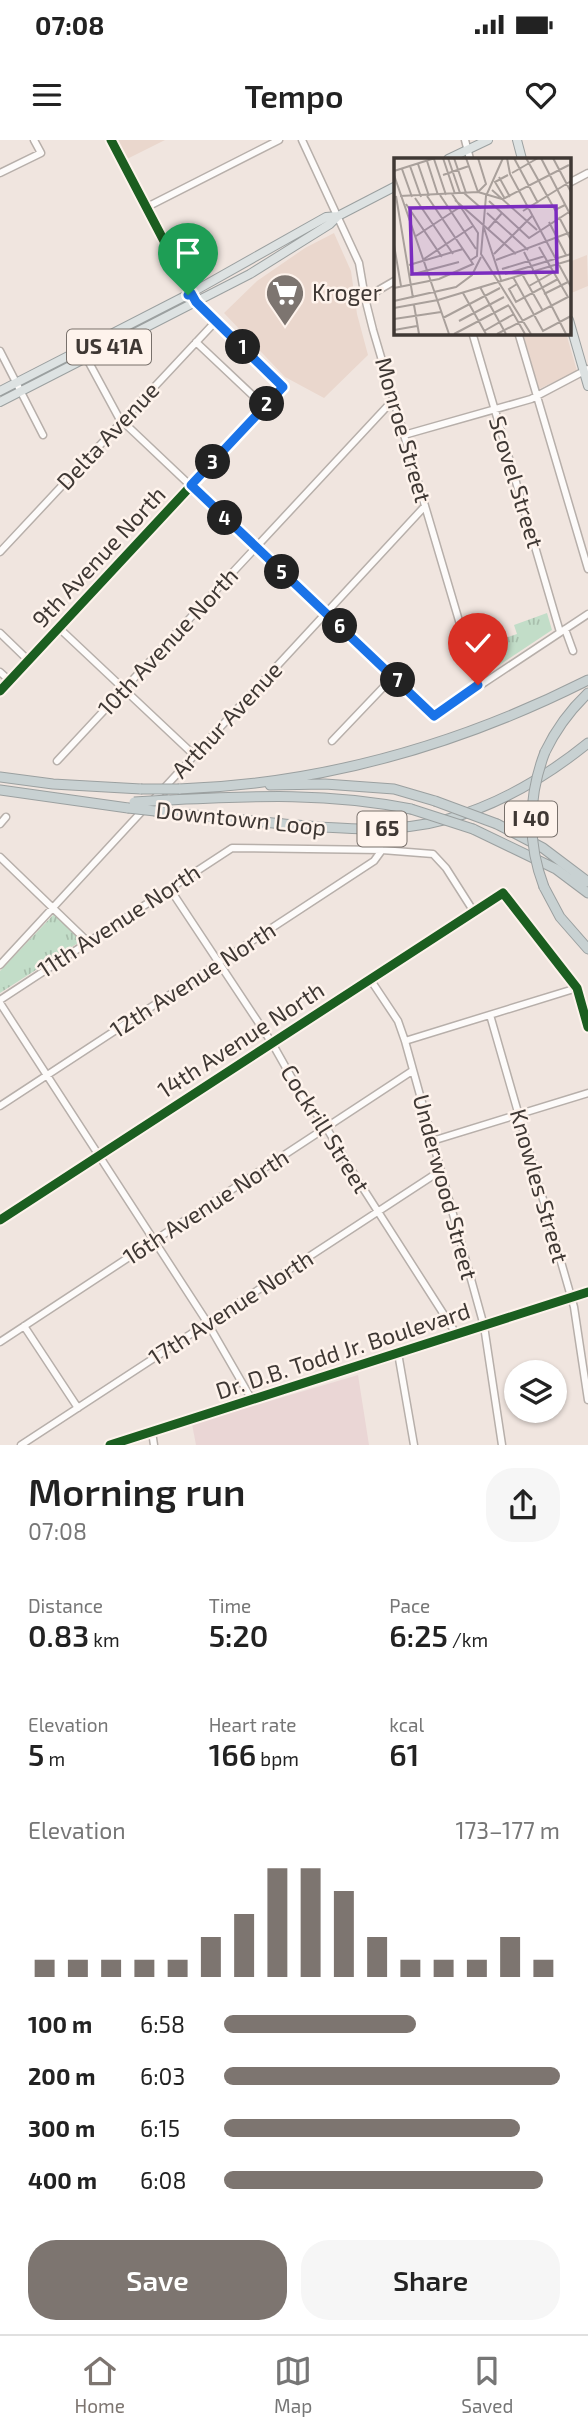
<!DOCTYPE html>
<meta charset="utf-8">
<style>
body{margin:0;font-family:"Exo 2",sans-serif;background:#f6f6f6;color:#222;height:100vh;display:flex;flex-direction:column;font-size:26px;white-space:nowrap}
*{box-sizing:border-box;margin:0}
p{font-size:23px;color:#767676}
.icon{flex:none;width:38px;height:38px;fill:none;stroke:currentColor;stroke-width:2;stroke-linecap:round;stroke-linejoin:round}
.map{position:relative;height:1305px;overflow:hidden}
.drawer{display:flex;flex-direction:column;background:#fff;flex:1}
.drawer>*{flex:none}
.fabs{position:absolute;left:504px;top:1220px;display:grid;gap:14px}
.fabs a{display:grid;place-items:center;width:63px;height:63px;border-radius:50%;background:#fff;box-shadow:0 2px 5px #0004;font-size:35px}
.pin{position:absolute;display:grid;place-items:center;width:60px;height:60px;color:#fff;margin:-72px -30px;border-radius:50% 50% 50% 0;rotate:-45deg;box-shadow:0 0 7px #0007}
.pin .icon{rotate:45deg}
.km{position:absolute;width:35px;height:35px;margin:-18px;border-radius:50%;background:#222;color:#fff;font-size:19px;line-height:35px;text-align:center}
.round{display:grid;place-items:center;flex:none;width:74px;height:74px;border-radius:28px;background:#f6f6f6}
.head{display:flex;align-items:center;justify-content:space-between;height:119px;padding:0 28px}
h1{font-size:38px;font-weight:600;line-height:52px}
.figures{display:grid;grid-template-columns:repeat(3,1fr);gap:10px;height:119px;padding:7px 28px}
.figures div{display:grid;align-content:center}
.figures b{font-size:30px;font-weight:600}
.figures small{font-size:19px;font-weight:400}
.figures p{font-size:19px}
.chart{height:196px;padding:14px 28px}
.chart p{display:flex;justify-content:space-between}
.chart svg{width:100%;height:126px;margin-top:7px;stroke:#7d7570;stroke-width:6}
.primary-button{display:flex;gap:14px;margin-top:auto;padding:14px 28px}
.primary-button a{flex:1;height:80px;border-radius:28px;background:#7d7570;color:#fff;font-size:28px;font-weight:600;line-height:80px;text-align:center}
.primary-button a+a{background:#f6f6f6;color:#222}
ul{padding:0 28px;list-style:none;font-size:23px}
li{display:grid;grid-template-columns:112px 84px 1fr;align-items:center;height:52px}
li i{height:18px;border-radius:9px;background:#7d7570}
.status{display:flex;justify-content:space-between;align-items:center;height:49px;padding:0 35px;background:#fff;direction:ltr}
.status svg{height:19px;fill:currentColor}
header{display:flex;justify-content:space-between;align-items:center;height:91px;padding:0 28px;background:#fff;font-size:32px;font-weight:600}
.tabs{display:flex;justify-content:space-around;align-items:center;height:98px;border-top:2px solid #e0e0e0;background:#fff;font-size:19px;color:#767676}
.tabs a{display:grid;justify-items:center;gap:4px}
.tabs .selected{color:#7d7570}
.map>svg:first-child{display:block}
</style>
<div class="status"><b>07:08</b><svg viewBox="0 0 49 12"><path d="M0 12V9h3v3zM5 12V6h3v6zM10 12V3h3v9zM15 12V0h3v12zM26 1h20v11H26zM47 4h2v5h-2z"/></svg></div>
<header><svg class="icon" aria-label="menu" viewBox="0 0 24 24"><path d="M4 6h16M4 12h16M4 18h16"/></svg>Tempo<svg class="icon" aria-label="heart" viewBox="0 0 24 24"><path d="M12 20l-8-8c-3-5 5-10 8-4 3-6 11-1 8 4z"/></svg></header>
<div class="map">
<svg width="588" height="1305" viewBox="0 0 588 1305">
<defs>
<pattern id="park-tufts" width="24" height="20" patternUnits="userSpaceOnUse" patternTransform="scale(1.75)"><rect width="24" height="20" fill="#c2ddc8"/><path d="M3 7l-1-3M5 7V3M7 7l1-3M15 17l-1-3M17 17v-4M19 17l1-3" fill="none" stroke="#a8beac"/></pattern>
</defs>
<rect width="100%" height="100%" fill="#f0e5df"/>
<path fill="#ead7cd" d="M 115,0 L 165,0 L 125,20 Z
M 334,93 L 351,131 L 357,174 L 368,215 L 324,258 L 285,237 L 224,173 L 257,141 L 305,108 Z
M 587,115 L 588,146 L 569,154 L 569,122 Z
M 523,193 L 566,193 L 577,231 L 539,249 Z"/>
<path fill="#ead6d5" d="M 358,1235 L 369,1305 L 196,1305 L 192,1284 Z"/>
<path fill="url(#park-tufts)" d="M 547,473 L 552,490 L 483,536 L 474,508 L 517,494 L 514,485 Z
M 54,774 L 81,801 L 0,853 L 0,831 Z"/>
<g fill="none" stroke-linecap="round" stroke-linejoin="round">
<g stroke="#b7afaa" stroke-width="9">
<path id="minor" d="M 302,0 L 359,123 L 365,158 L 373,190 L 478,545
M 465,0 L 470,19
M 0,33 L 41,13 L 34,0
M 569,43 L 588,33
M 147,67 L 279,0
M 365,158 L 396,140
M 472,192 L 560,492
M 518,192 L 588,429
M 196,202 L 265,267
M 0,211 L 43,295
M 86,217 L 119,278 L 434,576 L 588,474
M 404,295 L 531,259 L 588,229
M 0,412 L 216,181
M 59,488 L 194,615
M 565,489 L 573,511
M 0,493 L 29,521
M 0,532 L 10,541
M 0,551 L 283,247 L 196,162 L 111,0
M 332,601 L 394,536
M 57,621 L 394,259
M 153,660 L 425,366
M 0,684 L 6,677
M 0,717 L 87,801
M 170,749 L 272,903 L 298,949 L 326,987 L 352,1031 L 457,1195
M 0,825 L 145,668
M 370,839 L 398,881 L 405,901 L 484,1186 L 502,1305
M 0,860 L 232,708 L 382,710 L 433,714 L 446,728 L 474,772
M 0,863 L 207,1182 L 252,1260
M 490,875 L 574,1167 L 588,1260
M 405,901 L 577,848
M 0,966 L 374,721 L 382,710
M 432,1001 L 588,953
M 0,1080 L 503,753 L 577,848 L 588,887
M 24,1186 L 78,1268
M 0,1202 L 412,931
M 398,1213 L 414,1305
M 152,1292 L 154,1305
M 21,1305 L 440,1031"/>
</g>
<g stroke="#9ba0a0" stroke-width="10">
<path id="major" d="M 517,0 L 522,19
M 448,19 L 488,0
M 569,180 L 588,246
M 0,251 L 191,153 L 326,77 L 338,76
M 0,262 L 250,134 L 330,84 L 338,76 L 396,46
M 110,1305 L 588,1152"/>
</g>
<g stroke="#9ba0a0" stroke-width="11">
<path id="highway" d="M 545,612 C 556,589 569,571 588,553
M 0,637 L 53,644 L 141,649
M 270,645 L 325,644 L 394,649 L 435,661
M 179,649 C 322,644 461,604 588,540
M 0,650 L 128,668
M 168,660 C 253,656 327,652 411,669
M 155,671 C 195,675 234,679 273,683 C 331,688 391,695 448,679 C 500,664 546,637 588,603
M 497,684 L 543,708 L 588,742
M 473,689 L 556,729 L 588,753
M 544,747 L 560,777 L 588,809"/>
</g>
<use href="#minor" stroke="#fdfbfa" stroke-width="6"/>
<use href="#major" stroke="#dde2e2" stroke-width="8"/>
<use href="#highway" stroke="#c8d1d2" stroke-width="9"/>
<g stroke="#9ba0a0" stroke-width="11" stroke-linecap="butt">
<path id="highway-bridge" d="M 141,649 L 179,649
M 435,661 L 497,684
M 134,662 L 168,660
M 128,668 L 155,671
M 411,669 L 473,689
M 544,747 C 527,703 528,656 545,612"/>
</g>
<use href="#highway-bridge" stroke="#c8d1d2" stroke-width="9"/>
<g stroke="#fef3ec" stroke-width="13">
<path id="cycleway" d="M 0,551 L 283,247 L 196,162 L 111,0
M 0,1080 L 503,753 L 577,848 L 588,887
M 110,1305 L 588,1152"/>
</g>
<use href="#cycleway" stroke="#1b5e20" stroke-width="9"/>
</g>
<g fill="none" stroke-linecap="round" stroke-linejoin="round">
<g stroke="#fff" stroke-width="14">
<path id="route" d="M 188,155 L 191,153 L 196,162 L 283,247 L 191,345 L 434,576 L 478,545"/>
</g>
<use href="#route" stroke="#1a73e8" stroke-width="9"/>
</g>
<defs>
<g id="supermarket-pin" transform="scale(2.0125)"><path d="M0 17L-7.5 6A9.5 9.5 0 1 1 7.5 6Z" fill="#7d7570" stroke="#fef3ec"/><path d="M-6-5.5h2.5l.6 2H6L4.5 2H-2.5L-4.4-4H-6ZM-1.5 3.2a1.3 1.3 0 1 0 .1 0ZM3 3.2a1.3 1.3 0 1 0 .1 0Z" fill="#fff"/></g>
</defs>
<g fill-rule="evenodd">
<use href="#supermarket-pin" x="285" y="153"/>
</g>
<g text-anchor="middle" stroke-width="5" stroke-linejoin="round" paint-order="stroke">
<g fill="#fef3ec" stroke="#78706b" stroke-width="2">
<rect x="67" y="189.5" width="84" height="35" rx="5"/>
<rect x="505" y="661.5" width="52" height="35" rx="5"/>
<rect x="357.5" y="671.5" width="49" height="35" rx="5"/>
</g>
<g font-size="21" font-weight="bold" fill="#3f3834">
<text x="109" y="214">US 41A</text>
<text x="531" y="686">I 40</text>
<text x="382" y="696">I 65</text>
</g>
<g font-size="23" fill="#3f3834" stroke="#fef3ec" text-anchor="start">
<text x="312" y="161">Kroger</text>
</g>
<g font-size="23" fill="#3f3834" stroke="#fef3ec">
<text transform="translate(403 290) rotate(74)" y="8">Monroe Street</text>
<text transform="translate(108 296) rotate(-47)" y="8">Delta Avenue</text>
<text transform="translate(516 342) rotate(73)" y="8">Scovel Street</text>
<text transform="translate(99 417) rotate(-47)" y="8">9th Avenue North</text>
<text transform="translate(168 502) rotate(-47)" y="8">10th Avenue North</text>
<text transform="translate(227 580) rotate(-47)" y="8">Arthur Avenue</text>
<text transform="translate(241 679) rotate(6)" y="8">Downtown Loop</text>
<text transform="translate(119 781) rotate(-33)" y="8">11th Avenue North</text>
<text transform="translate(193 840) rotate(-33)" y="8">12th Avenue North</text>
<text transform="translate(241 900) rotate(-33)" y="8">14th Avenue North</text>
<text transform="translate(325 989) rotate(58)" y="8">Cockrill Street</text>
<text transform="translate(539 1046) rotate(74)" y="8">Knowles Street</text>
<text transform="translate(445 1047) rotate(75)" y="8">Underwood Street</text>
<text transform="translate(206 1067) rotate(-33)" y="8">16th Avenue North</text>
<text transform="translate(231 1168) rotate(-33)" y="8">17th Avenue North</text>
<text transform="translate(343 1211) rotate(-18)" y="8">Dr. D.B. Todd Jr. Boulevard</text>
</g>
</g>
<g transform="translate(394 18)">
<rect width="177" height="177" fill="#f0e5df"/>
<path fill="none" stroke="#a9a09b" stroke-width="2" d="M 49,0 L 61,36M 54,0 L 66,35M 60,0 L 72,35M 72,0 L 84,34M 109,0 L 92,38 L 87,96 L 137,176M 113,0 L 116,16 L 177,129M 120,0 L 144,45M 132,0 L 161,52 L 171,47M 147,0 L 177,58M 159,0 L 177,34M 40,1 L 52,37M 33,3 L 44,37M 24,6 L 35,38M 16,8 L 27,39M 8,11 L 18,39M 0,13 L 41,0M 118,15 L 144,0M 0,17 L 55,176M 49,17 L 75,8M 105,19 L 116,39M 98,32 L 143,72M 84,34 L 92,26 L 84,0M 70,35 L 87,50M 58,36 L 84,75 L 83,98 L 77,102M 46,37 L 82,91M 2,38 L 19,140M 6,38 L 84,34 L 108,41M 21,40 L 59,96M 109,41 L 175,7M 111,41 L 101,24 L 114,17M 61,42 L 122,96M 95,43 L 135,80 L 175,54M 12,46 L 48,99M 129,53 L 177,23M 93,55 L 134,92M 165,59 L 177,82M 155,64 L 172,97M 90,70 L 107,122M 94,71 L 108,55M 22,78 L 66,49M 0,87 L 7,128M 130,94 L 172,176M 100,96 L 139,57M 30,101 L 79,68M 102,102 L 177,74M 15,107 L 69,91M 108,111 L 151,98M 111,116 L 177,96M 128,116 L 149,153M 16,117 L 65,104M 119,119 L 149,173 L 177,158M 123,126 L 115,131 L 122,144 L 164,121M 135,128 L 160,114M 86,129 L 112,176M 0,130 L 45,121 L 79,106 L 33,38M 69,135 L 92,176M 150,136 L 174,124M 0,143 L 62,129 L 78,117 L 87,99M 20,147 L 25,176M 115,148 L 131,176M 0,150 L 44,142 L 177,102M 49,160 L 106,130M 0,161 L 47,154M 65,163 L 110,139M 0,172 L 23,168M 90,173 L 120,156M 60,176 L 115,147M 103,176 L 174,139 L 145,89"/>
<path fill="#7b2cbf" fill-opacity="0.15" stroke="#7b2cbf" stroke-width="3.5" d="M 162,48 L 163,114 L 18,116 L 16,50 Z"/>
<rect width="177" height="177" fill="none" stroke="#3f3834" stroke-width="3.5"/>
</g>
</svg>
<div class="fabs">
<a><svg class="icon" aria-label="layers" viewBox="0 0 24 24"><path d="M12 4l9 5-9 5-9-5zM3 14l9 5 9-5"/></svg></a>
</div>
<div class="pin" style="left:188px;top:155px;background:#1e9e55"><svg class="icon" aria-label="arrive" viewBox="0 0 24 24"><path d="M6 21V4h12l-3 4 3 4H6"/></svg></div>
<div class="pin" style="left:478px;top:545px;background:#d93025"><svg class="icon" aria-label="check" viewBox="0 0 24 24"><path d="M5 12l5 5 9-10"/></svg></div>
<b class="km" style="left:243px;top:207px">1</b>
<b class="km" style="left:267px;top:264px">2</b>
<b class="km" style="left:213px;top:322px">3</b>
<b class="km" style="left:225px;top:378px">4</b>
<b class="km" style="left:282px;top:432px">5</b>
<b class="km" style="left:340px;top:486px">6</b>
<b class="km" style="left:398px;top:540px">7</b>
</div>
<section class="drawer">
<div class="head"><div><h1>Morning run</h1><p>07:08</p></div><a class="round"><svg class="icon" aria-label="share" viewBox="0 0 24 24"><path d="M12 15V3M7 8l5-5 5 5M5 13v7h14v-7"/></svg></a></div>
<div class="figures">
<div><p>Distance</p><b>0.83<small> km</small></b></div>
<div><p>Time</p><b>5:20</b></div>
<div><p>Pace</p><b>6:25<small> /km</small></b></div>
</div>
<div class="figures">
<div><p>Elevation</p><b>5<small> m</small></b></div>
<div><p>Heart rate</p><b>166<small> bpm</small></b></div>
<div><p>kcal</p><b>61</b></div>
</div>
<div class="chart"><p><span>Elevation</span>173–177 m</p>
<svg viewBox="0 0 160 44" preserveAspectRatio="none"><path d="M5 44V38M15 44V38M25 44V38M35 44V38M45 44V38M55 44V30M65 44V22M75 44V6M85 44V6M95 44V14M105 44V30M115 44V38M125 44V38M135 44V38M145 44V30M155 44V38"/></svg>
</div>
<ul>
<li><b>100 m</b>6:58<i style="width:57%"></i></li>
<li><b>200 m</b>6:03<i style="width:100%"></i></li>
<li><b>300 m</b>6:15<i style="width:88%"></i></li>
<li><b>400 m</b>6:08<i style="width:95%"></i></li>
</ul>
<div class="primary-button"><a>Save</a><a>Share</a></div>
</section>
<nav class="tabs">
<a class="selected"><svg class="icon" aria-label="home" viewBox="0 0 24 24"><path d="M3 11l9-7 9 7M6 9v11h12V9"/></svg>Home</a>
<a><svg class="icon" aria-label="map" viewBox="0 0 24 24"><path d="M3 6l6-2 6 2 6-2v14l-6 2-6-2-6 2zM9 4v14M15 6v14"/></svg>Map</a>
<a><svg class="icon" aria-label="saved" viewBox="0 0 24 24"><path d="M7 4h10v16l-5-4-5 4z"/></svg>Saved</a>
</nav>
